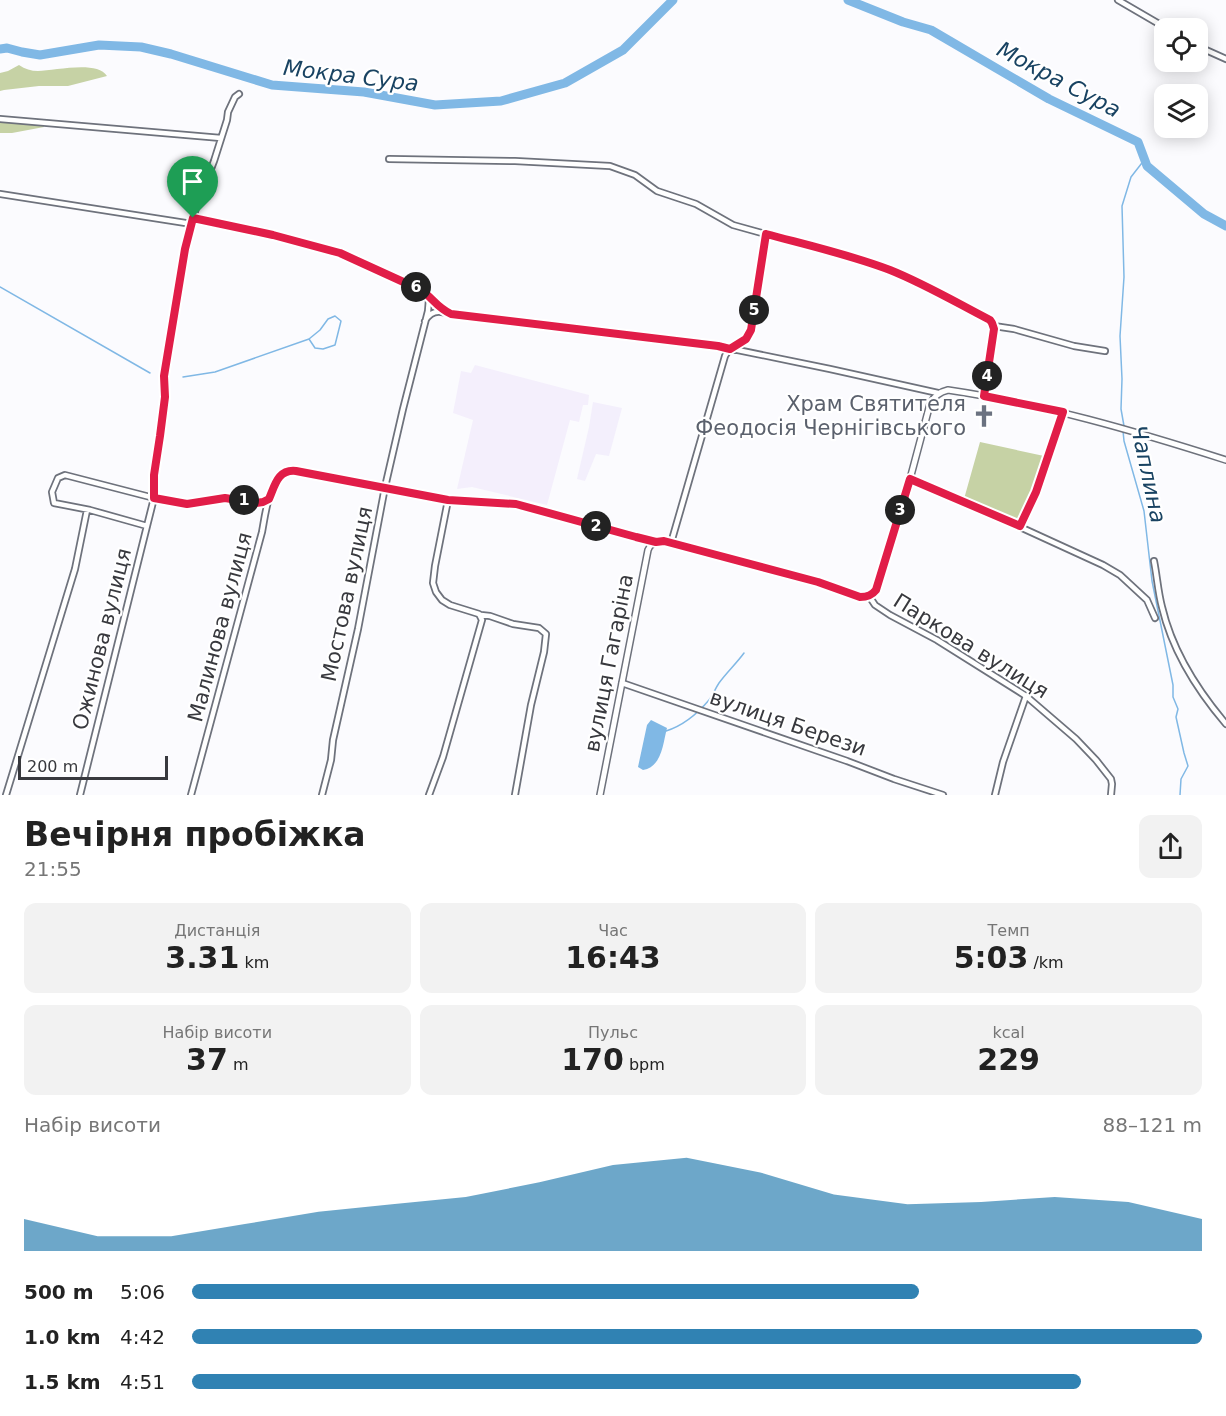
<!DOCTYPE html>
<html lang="uk">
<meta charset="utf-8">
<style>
body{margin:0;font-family:"DejaVu Sans",sans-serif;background:#f2f2f2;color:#222;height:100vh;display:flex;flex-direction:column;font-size:22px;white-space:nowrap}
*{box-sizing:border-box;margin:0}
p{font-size:20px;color:#767676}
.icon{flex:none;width:33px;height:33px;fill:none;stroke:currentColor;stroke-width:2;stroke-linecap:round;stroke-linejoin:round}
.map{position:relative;height:795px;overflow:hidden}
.drawer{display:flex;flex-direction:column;background:#fff;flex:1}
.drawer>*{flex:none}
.buttons{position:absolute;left:1154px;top:18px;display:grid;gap:12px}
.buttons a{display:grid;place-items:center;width:54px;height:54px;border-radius:12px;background:#fff;box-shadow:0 3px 15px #0003;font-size:30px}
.scale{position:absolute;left:18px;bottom:15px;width:150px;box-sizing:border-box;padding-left:6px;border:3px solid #38393e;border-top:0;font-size:16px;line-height:21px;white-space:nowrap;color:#38393e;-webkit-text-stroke:4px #fff;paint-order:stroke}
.pin{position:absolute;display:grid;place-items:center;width:51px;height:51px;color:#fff;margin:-62px -26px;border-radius:50% 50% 50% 0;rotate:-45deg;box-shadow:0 0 6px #0007}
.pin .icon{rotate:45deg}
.km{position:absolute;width:30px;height:30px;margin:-15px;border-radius:50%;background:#222;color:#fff;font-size:16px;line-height:30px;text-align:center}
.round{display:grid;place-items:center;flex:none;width:63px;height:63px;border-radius:12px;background:#f2f2f2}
.overview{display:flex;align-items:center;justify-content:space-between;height:102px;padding:0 24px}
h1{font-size:33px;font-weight:700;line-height:45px}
.figures{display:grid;grid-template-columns:repeat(3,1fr);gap:9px;height:102px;padding:6px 24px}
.figures div{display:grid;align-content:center;border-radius:12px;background:#f2f2f2;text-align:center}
.figures b{font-size:30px;font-weight:700}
.figures small{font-size:16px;font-weight:400}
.figures p{font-size:16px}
.chart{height:168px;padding:12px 24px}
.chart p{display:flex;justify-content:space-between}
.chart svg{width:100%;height:108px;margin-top:6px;fill:#3082b3;opacity:.7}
ul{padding:0 24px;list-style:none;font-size:20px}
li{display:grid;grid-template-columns:96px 72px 1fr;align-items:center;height:45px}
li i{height:15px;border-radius:8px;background:#3082b3}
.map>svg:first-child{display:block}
</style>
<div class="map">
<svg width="1226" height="795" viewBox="0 0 1226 795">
<rect width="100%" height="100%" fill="#fbfbfe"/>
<path fill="#f3effc" d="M 593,402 L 622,408 L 609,456 L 596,454 L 585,481 L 577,479 L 589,427 Z"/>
<path fill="#f4effc" d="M 475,365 L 589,395 L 588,405 L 583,405 L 579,422 L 570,420 L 547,505 L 472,487 L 457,489 L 473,420 L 453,413 L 461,371 L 471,373 Z"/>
<path fill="#c6d2a5" d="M 19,65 C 25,69 31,71 38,71 C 54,71 97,60 107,76 L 68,86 L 39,86 L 4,90 L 0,91 L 0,73 L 8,71 Z
M 30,120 L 42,121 L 44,127 L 12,133 L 0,133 L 0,122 Z
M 980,442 L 1044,456 L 1042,466 L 1019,524 L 964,499 Z"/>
<path fill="#80b8e5" d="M 651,720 L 667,728 C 663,743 662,767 643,770 L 638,767 L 647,725 Z"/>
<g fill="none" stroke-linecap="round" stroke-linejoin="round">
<path stroke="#80b8e5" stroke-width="1.5" d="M 0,287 L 150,373
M 183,377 L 215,372 L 309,339 L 320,330 L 328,319 L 335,316 L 341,321 L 335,345 L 323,349 L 315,348 L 309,339
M 1124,426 L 1121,409 L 1122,379 L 1120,336 L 1124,277 L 1122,206 L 1131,177 L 1145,159
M 1123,431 L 1124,441 L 1144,511 L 1152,581 L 1173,685 L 1173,697 L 1178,709 L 1176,717 L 1184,753 L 1188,766 L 1181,779 L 1180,795
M 666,731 C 682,726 698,713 709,700 C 713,695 715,689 719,683 C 726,673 736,664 744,653"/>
<path stroke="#80b8e5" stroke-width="9" d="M 848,0 L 903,22 L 931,30 L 1049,99 L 1138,142 L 1147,166 L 1204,214 L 1226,226
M 0,49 L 7,48 L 22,52 L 40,55 L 99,45 L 141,47 L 171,54 L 272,85 L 364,92 L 435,105 L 501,101 L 565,83 L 623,50 L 673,0"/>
<g stroke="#6e727c" stroke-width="8">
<path id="minor" d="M 1118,0 L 1166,28
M 1197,46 L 1226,59
M 239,94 L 235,97 L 228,112 L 227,120 L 214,161 L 196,208 L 185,249 L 164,376 L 165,397 L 160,437 L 154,475 L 154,498 L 65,475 L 58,478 L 52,492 L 54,503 L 90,510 L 147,526 L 154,498 L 187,504 L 225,498 L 256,503 L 263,502 L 269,499
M 0,119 L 221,138
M 389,159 L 515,161 L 610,166 L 635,175 L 657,191 L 696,204 L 733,225 L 866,262 L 890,270 L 909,278 L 990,320 L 994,326 L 1014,329 L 1074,346 L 1105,351
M 0,194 L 192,224
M 193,218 L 273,235 L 340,253 L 421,290 L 441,309 L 446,311
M 425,321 C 429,314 434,311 441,312 L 718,346 L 830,369 L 938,393
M 984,396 L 994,326
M 910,479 L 1020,527 L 1103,565 L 1120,575 L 1147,600 L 1155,618
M 1020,527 L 1036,492 L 1063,412
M 671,543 L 725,356 C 732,342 745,345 751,329 L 766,234
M 1154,561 C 1157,576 1158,592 1162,607 C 1172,650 1198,691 1226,724
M 869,596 L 875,605 L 890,615 L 937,640 L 1026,696 L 1076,739 L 1096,760 L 1111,779 L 1112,784 L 1111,795
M 481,615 L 490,616 L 513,624 L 539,628 L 546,634 L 544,652 L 531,705 L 515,795
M 622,683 L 847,761 L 894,779 L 943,795
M 6,795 L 75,569 L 87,510
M 80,795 L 147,526
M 191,795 L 262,532 C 266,512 269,469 296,471 L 448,500 L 516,504 L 656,542
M 322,795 L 331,760 L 333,740 L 358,629 L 385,487 L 403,409 L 428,311 L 429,299 L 428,295
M 429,795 L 443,757 L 482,620 L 479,614 L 450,605 L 442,600 L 436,592 L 433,583 L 435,566 L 448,500
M 995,795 L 1003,762 L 1026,696"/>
</g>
<g stroke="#6e727c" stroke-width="8">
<path id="tertiary" d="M 600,795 L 648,550 C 651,543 656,540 664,541 L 820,582 L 860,597 L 869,596 L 876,590 L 910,479 L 930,404 C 934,396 939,392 948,390 C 1043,404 1135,431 1226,460"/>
</g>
<use href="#minor" stroke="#fff" stroke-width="4.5"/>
<use href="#tertiary" stroke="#fff" stroke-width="5"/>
</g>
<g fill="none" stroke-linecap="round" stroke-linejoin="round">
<g stroke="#fff" stroke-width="12">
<path id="route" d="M 193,218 L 273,235 L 340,253 L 421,290 C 433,298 436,307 451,314 L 718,346 L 730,349 L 746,339 L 751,330 L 766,234 C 807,245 851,255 890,270 C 925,284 957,303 990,320 L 992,323 L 994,329 L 984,396 L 1063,412 L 1036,492 L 1020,526 L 910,479 L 876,590 C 872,595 868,597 860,597 L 818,582 L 664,541 L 656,542 L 636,537 L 516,504 L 448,500 L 296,471 C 278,469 275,485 269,499 L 263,502 L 256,503 L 225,498 L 187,504 L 154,498 L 154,475 L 160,436 L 165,397 L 164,376 L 185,249 Z"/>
</g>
<use href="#route" stroke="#e11d48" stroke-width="8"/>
</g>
<defs>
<g id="church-bare" transform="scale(1.8)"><path d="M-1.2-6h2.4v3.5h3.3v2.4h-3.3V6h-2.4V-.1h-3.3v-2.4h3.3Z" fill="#6b7280" stroke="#fff" stroke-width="2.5" paint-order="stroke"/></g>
</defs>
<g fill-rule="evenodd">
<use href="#church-bare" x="984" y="416"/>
</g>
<g text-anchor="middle" stroke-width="4.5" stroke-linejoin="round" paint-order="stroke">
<g font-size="21" fill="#5b616d" stroke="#fff" text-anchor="end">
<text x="966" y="411">Храм Святителя<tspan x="966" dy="24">Феодосія Чернігівського</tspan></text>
</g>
<g font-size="21" fill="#38393e" stroke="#fff">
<text transform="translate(347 594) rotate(-78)" y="7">Мостова вулиця</text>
<text transform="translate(220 627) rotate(-75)" y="7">Малинова вулиця</text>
<text transform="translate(102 639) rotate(-76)" y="7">Ожинова вулиця</text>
<text transform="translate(971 646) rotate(32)" y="7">Паркова вулиця</text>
<text transform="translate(609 663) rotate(-79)" y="7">вулиця Гагаріна</text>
<text transform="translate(788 723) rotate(19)" y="7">вулиця Берези</text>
</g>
<g font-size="22" font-style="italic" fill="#194362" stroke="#fff">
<text transform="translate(351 75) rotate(7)" y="8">Мокра Сура</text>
<text transform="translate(1059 79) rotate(28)" y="8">Мокра Сура</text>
<text transform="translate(1149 474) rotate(78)" y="8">Чаплина</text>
</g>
</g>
</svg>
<div class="buttons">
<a><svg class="icon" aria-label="locate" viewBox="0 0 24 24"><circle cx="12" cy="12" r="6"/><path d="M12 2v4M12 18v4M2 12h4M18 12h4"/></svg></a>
<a><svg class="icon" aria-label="layers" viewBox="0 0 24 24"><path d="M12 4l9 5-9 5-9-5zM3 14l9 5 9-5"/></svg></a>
</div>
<div class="scale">200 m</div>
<div class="pin" style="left:193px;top:218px;background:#1e9e55"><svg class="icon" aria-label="arrive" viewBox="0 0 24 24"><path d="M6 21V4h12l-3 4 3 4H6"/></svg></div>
<b class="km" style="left:244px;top:500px">1</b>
<b class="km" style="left:596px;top:526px">2</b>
<b class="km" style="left:900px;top:510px">3</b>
<b class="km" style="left:987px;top:376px">4</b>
<b class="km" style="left:754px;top:310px">5</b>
<b class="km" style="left:416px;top:287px">6</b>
</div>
<section class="drawer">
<div class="overview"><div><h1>Вечірня пробіжка</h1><p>21:55</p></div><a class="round"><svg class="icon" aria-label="share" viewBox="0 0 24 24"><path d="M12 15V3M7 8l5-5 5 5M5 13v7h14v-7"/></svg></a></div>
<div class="figures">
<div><p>Дистанція</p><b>3.31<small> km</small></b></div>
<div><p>Час</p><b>16:43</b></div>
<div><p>Темп</p><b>5:03<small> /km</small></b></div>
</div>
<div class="figures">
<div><p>Набір висоти</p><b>37<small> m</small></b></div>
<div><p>Пульс</p><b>170<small> bpm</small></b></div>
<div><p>kcal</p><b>229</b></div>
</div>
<div class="chart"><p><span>Набір висоти</span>88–121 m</p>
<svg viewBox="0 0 160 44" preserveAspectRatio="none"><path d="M0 44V31L10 38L20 38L30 33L40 28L50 25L60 22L70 16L80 9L90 6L100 12L110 21L120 25L130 24L140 22L150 24L160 31V44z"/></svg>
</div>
<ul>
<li><b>500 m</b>5:06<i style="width:72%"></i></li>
<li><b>1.0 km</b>4:42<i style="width:100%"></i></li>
<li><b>1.5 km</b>4:51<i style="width:88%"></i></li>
</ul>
</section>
